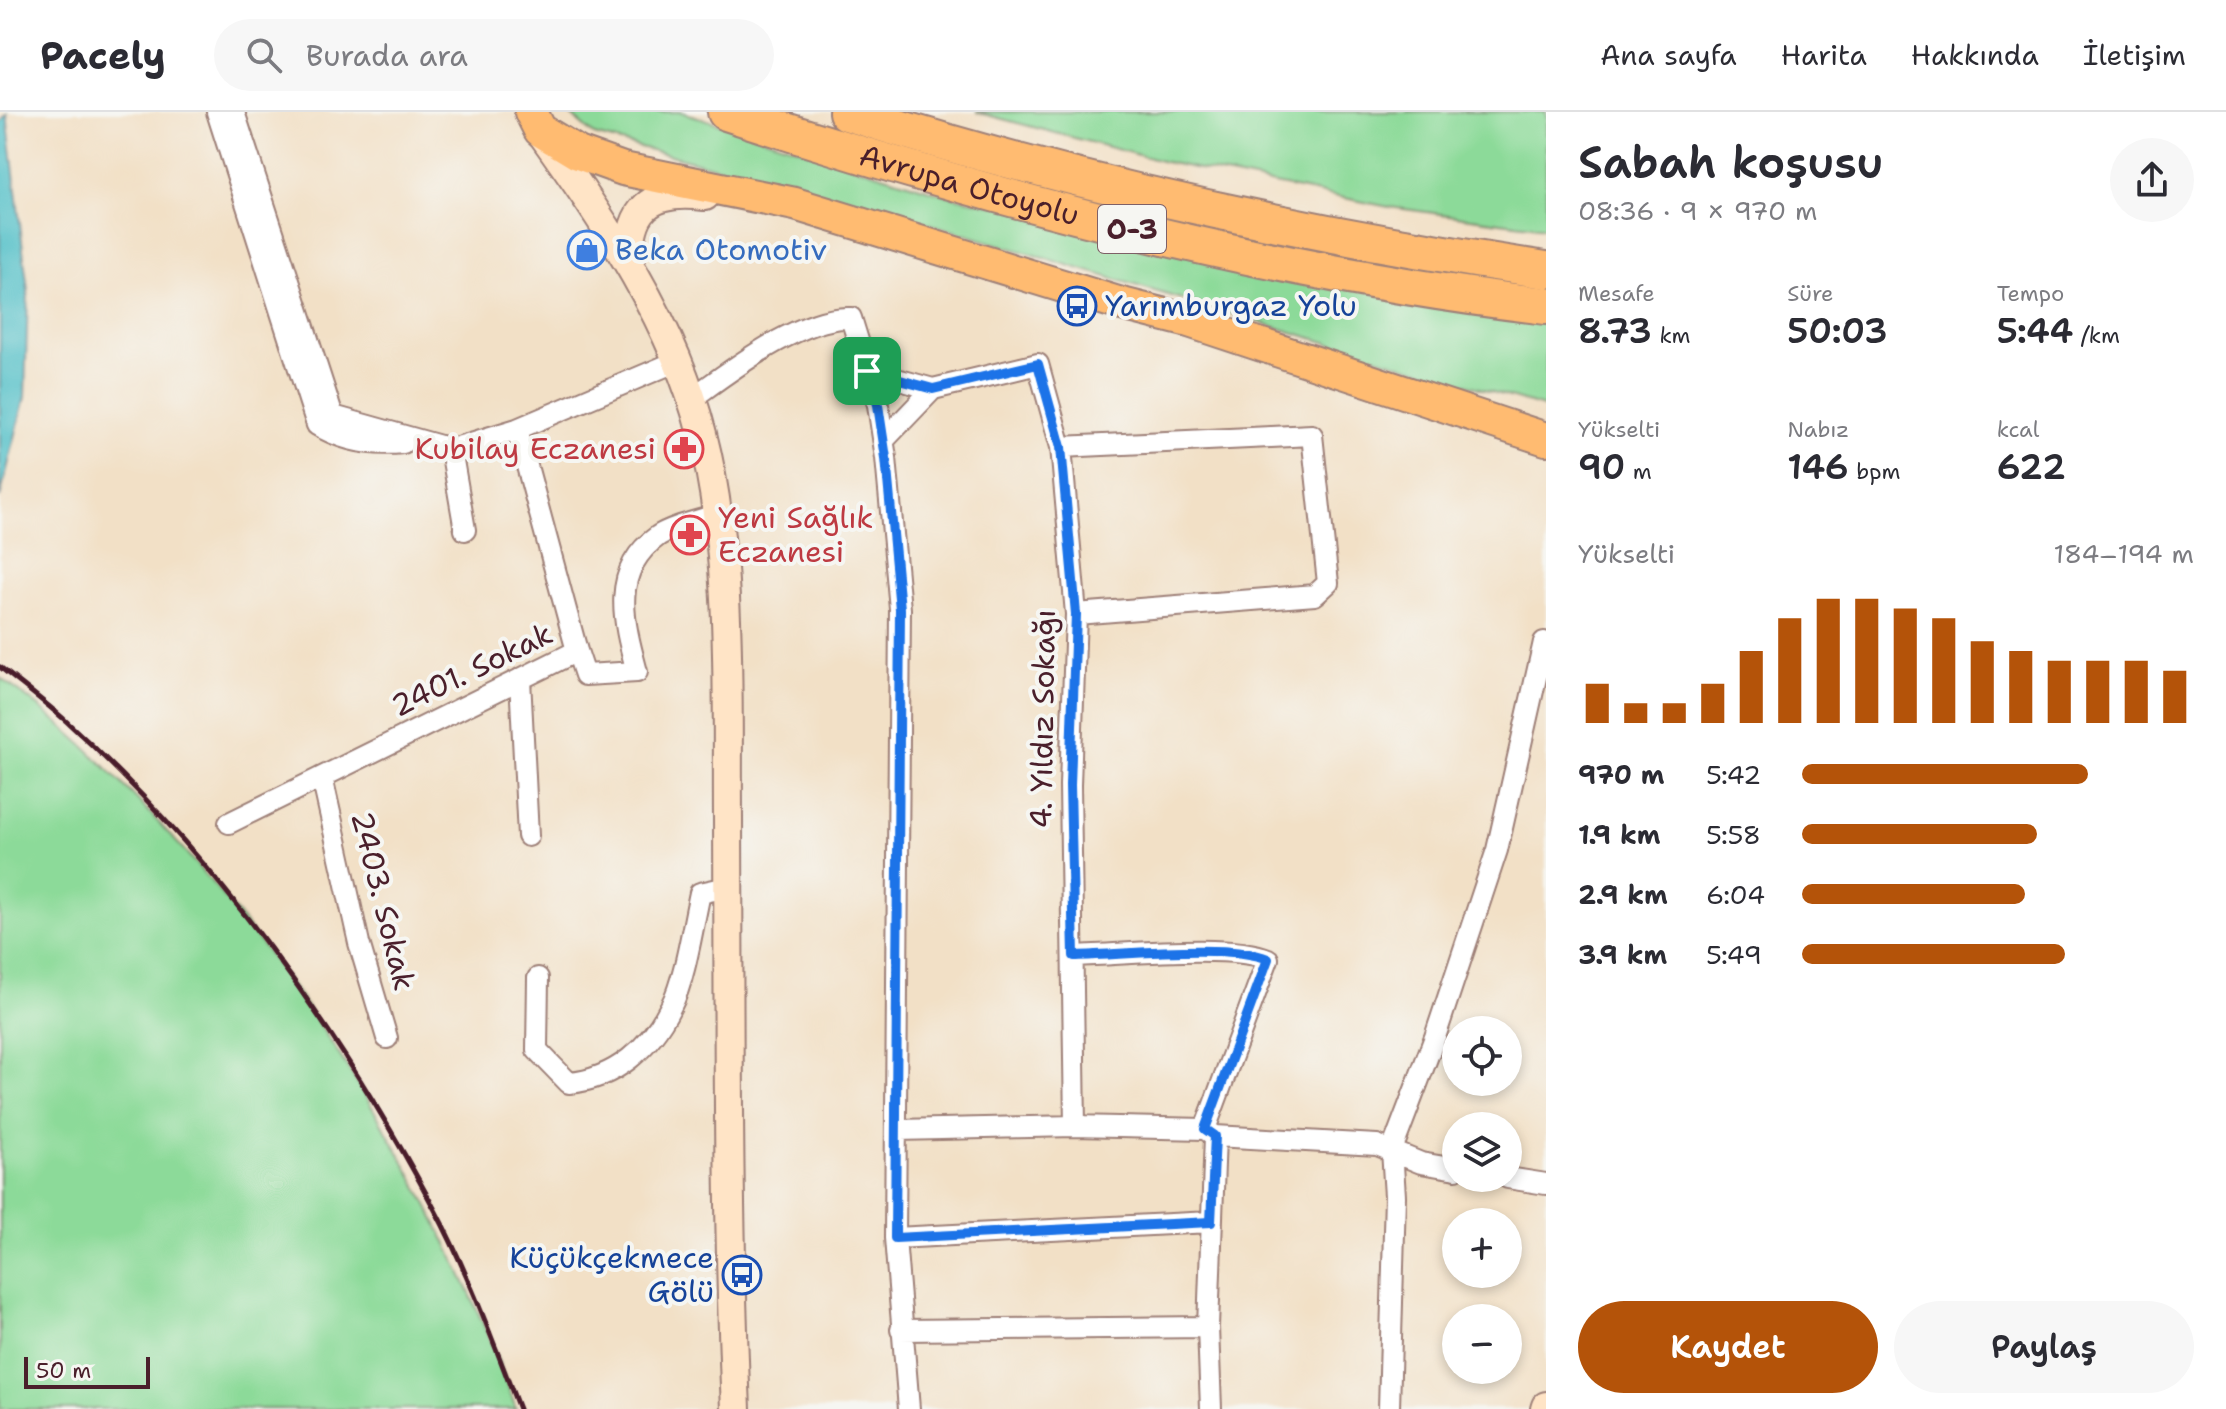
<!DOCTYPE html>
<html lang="tr">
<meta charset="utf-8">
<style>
body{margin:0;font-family:"Shantell Sans",sans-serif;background:#f7f7f7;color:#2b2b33;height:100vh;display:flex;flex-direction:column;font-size:30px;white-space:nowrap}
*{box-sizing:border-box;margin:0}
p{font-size:26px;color:#7c7c81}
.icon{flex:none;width:44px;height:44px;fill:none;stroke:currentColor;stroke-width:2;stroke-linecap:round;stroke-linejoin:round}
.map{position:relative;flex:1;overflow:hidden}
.panel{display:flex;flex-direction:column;background:#fff;width:680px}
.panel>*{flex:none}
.fabs{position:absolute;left:1442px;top:904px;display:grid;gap:16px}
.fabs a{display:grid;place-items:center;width:80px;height:80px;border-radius:50%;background:#fff;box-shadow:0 4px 12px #0003;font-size:40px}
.scale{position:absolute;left:24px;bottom:20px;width:126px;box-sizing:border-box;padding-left:8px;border:4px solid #4a1f2b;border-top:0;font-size:22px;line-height:28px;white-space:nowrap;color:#4a1f2b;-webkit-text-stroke:6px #f6f6f2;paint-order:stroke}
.pin{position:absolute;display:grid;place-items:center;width:68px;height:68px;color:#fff;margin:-34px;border-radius:16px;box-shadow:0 4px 12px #0006}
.round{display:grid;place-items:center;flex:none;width:84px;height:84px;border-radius:42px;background:#f7f7f7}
.headline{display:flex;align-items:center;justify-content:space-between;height:136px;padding:0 32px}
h1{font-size:44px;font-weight:600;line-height:60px}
.stats{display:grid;grid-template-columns:repeat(3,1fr);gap:12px;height:136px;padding:8px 32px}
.stats div{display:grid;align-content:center}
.stats b{font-size:34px;font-weight:600}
.stats small{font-size:22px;font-weight:400}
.stats p{font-size:22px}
.chart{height:224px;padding:16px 32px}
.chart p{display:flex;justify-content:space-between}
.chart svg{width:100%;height:144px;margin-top:8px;stroke:#b45309;stroke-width:6}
.cta{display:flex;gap:16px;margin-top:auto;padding:16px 32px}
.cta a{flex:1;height:92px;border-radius:48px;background:#b45309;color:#fff;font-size:32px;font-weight:600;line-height:92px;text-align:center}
.cta a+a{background:#f7f7f7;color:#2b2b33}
ul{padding:0 32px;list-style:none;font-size:26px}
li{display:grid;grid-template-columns:128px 96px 1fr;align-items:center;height:60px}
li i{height:20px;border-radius:10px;background:#b45309}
header{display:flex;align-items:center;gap:48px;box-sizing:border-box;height:112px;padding:0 40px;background:#fff;border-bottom:2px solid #e1e1e2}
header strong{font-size:38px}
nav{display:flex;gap:44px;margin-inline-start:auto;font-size:28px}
.search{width:560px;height:72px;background:#f7f7f7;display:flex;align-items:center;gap:20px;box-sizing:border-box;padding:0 28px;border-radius:44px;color:#7c7c81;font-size:30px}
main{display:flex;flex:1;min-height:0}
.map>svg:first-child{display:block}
</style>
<header>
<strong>Pacely</strong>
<div class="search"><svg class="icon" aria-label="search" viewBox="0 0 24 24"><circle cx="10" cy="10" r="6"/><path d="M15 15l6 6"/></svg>Burada ara</div>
<nav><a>Ana sayfa</a><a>Harita</a><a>Hakkında</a><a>İletişim</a></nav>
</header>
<main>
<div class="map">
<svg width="1546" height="1297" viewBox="0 0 1546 1297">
<rect width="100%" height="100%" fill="#f6f6f2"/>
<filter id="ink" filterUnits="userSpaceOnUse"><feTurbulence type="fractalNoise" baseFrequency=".0125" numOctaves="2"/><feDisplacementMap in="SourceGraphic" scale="16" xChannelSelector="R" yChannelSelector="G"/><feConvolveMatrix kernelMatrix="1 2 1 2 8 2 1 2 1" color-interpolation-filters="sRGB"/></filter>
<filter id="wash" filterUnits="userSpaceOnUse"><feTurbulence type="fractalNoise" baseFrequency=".006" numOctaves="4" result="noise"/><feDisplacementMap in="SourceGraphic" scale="32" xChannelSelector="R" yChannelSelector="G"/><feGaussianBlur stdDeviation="1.8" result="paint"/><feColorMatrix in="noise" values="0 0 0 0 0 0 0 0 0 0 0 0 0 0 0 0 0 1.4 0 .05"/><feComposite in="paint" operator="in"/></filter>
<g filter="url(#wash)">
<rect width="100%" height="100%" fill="#f2e0c6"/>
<path fill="#8cda99" stroke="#6b7c62" stroke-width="2" d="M 567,0 L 682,0 L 949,84 L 1546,206 L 1546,296 L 914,107 L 594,23 Z
M 976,0 L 1546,0 L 1546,116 L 1389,95 L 1165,50 Z
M 0,566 C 56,604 102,650 148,699 C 304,863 441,1083 516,1297 L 0,1297 Z"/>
<path fill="#52c0c8" stroke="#4e707a" stroke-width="2" d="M 7,2 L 28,179 L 25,285 L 0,386 L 0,11 Z"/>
</g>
<g filter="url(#ink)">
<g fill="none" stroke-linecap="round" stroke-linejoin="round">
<g stroke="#9e8078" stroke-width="24">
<path id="street" d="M 217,0 L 317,313 C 343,329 372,334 403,331
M 234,0 L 333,304 L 451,337 L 517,317 L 675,250
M 867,259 L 933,277
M 691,287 C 730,259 802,203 851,206 L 878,293 L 886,346 L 900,497 L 895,1126 L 909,1297
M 884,328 L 933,277 L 1038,252 L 1061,335 L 1076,502 L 1070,673 L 1075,1014
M 1061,335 L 1312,323 L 1328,471 L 1315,483 L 1076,502
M 451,337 L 465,418
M 577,539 L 585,563 L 637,560 C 624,511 609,459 658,424 C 673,414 699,409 716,403
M 520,567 L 528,724
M 322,665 L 359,831 L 387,926
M 229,711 L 577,539 L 517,317
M 1074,844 C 1119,843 1232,831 1268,847 L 1205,1017
M 538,866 L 537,938 L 569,971 C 615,967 650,936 671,894 C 685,868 693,812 700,781 L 728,775
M 898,1018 L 1075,1014 L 1205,1017 L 1215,1024 L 1377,1033 L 1421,1051 L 1456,1057
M 1508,1066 L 1546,1072
M 895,1126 L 1211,1110
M 901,1218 L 1208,1215
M 1211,1297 L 1208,1215 L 1215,1024
M 1389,1297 L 1395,1084 L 1392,1038 L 1435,925 L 1497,738 L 1544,530"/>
</g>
<g stroke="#9e8078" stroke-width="32">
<path id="secondary" d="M 540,19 C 606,111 674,211 702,322 C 733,443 727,581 728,706 C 729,902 727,1100 736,1297
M 630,154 C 628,96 649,77 705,84
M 1545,1297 L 1546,1294"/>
</g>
<g stroke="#9e8078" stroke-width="36">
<path id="primary" d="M 531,0 L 540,18 L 578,41 L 623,57 L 795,92 L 1118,191 L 1189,209 L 1546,327"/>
</g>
<g stroke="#9e8078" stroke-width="40">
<g id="highway">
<path id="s1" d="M 726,0 C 993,87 1267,161 1546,194"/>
<path d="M 847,0 C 1075,73 1310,123 1546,158"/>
</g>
</g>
<use href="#street" stroke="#fff" stroke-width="20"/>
<use href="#secondary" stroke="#ffe4c6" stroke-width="28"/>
<use href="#primary" stroke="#ffbb71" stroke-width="32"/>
<use href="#highway" stroke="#ffbb71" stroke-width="36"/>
<path stroke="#4a1f2b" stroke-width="5" d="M 0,555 C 22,573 45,590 66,609 C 216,745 339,918 434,1096 C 468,1160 493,1229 519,1297"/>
</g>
</g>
<g fill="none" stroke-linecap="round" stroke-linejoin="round" filter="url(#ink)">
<g stroke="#fff" stroke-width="16">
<path id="route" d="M 1038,252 L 1061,335 L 1076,502 L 1070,673 L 1074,844 C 1120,843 1231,831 1268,847 L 1205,1017 L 1215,1024 L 1211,1110 L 895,1126 L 900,497 L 886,346 L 878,293 L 867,259 L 933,277 Z"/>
</g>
<use href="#route" stroke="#1a73e8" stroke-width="10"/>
</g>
<defs>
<g id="shop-ring" transform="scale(2)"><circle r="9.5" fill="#f6f6f2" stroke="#3f7fe0" stroke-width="1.5"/><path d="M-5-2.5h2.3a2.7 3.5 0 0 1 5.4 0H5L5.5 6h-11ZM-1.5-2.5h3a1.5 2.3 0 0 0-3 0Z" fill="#3f7fe0"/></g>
<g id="bus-ring" transform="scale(2)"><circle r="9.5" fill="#f6f6f2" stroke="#1a4fb4" stroke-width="1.5"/><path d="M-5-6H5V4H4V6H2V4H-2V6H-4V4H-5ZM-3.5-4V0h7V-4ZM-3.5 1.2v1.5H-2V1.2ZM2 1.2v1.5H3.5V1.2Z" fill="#1a4fb4"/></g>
<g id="pharmacy-ring" transform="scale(2)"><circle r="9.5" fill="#f6f6f2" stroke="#e0444e" stroke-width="1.5"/><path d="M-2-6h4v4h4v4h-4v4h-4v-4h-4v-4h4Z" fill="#e0444e"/></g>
</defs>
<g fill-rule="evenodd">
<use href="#shop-ring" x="587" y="138"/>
<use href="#bus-ring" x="1077" y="194"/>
<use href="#pharmacy-ring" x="684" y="337"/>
<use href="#pharmacy-ring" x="690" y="423"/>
<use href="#bus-ring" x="742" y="1163"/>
</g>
<g text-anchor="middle" stroke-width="8" stroke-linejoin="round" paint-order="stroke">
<rect fill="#f6f6f2" stroke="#7e6067" stroke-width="2" x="1098" y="93" width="68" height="48" rx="6"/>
<g font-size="28" font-weight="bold" fill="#4a1f2b">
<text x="1132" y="127">O-3</text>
</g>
<g font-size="30" fill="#4a1f2b" stroke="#f6f6f2">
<text dy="10" stroke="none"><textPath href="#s1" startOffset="254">Avrupa Otoyolu</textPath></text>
<text transform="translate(472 558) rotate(-26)" y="10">2401. Sokak</text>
<text transform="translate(1043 607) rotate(-89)" y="10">4. Yıldız Sokağı</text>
<text transform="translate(383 789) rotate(76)" y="10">2403. Sokak</text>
</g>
<g font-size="30" fill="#366cbe" stroke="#f6f6f2" text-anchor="start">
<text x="615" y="148">Beka Otomotiv</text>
</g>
<g font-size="30" fill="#164399" stroke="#f6f6f2" text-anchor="start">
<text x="1105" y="204">Yarımburgaz Yolu</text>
<text x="714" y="1156" text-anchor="end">Küçükçekmece<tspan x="714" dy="34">Gölü</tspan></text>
</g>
<g font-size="30" fill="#be3a42" stroke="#f6f6f2" text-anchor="end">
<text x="656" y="347">Kubilay Eczanesi</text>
<text x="718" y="416" text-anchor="start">Yeni Sağlık<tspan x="718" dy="34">Eczanesi</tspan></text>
</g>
</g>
</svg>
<div class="fabs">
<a><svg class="icon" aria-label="locate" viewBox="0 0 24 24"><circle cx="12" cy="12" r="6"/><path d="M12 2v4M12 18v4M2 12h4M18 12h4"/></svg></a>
<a><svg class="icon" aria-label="layers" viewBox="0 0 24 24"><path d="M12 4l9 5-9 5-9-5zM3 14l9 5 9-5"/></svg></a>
<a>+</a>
<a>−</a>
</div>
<div class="scale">50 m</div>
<div class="pin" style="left:867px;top:259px;background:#1e9e55"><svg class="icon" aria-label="arrive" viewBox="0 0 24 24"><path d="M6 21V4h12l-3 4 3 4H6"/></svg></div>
</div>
<section class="panel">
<div class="headline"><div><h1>Sabah koşusu</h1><p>08:36 · 9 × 970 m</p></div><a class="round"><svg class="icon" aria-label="share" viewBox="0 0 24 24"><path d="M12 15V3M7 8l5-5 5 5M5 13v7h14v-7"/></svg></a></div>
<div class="stats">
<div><p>Mesafe</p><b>8.73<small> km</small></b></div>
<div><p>Süre</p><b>50:03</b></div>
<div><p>Tempo</p><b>5:44<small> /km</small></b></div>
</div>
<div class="stats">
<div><p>Yükselti</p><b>90<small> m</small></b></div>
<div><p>Nabız</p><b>146<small> bpm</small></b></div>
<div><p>kcal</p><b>622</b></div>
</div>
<div class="chart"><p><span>Yükselti</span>184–194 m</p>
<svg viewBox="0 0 160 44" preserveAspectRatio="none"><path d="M5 44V32M15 44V38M25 44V38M35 44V32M45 44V22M55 44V12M65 44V6M75 44V6M85 44V9M95 44V12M105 44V19M115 44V22M125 44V25M135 44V25M145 44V25M155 44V28"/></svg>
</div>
<ul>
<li><b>970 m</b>5:42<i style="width:73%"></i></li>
<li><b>1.9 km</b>5:58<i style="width:60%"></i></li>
<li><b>2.9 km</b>6:04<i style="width:57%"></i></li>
<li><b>3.9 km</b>5:49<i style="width:67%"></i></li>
</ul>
<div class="cta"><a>Kaydet</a><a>Paylaş</a></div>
</section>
</main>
